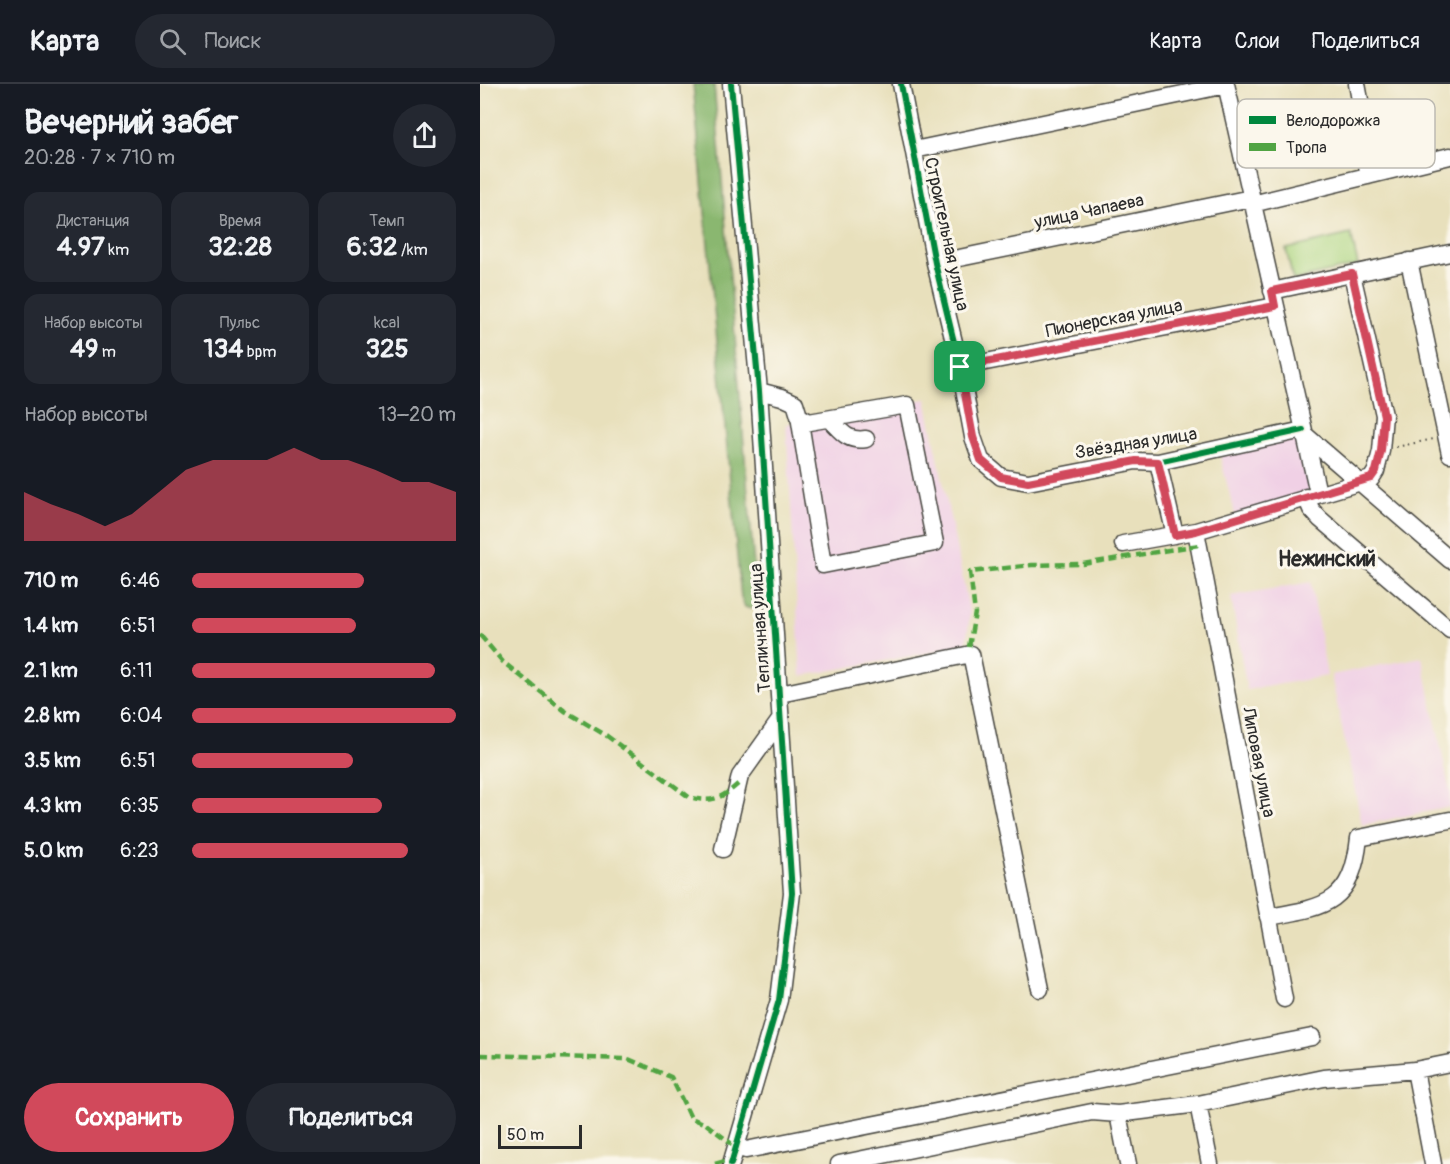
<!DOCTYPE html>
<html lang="ru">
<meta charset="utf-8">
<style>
body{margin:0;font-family:Pangolin,sans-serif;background:#242831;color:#f1f3f6;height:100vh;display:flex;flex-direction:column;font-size:22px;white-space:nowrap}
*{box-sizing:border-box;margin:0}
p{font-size:20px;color:#9ea1a6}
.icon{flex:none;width:33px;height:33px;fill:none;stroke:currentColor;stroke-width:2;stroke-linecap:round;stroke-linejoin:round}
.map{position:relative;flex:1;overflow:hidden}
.details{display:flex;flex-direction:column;background:#171b24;width:480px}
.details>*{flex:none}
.scale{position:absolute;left:18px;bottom:15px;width:84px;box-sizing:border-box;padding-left:6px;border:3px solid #2b2b2b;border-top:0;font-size:16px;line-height:21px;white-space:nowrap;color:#2b2b2b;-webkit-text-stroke:4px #fbf7ec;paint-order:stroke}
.pin{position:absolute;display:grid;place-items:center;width:51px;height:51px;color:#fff;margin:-26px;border-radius:12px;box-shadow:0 3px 9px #0006}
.round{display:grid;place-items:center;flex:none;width:63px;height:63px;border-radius:32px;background:#242831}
.summary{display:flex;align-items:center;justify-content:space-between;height:102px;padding:0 24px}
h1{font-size:33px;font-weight:800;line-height:45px}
.figures{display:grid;grid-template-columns:repeat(3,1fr);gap:9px;height:102px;padding:6px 24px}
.figures div{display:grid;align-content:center;border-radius:15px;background:#242831;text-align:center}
.figures b{font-size:26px;font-weight:800}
.figures small{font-size:16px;font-weight:400}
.figures p{font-size:16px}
.chart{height:168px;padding:12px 24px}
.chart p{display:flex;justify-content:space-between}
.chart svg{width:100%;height:108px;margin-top:6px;fill:#d1495b;opacity:.7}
.action{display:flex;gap:12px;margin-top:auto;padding:12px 24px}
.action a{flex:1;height:69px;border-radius:36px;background:#d1495b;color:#fff;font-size:24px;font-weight:800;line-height:69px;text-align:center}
.action a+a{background:#242831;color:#f1f3f6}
ul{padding:0 24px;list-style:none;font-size:20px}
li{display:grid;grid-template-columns:96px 72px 1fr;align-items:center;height:45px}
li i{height:15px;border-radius:8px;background:#d1495b}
header{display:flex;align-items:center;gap:36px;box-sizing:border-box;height:84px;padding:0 30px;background:#171b24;border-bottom:2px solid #363941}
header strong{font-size:28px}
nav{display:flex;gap:33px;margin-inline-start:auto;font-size:21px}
.search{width:420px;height:54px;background:#242831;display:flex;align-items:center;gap:15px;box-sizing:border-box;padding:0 21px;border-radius:33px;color:#9ea1a6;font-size:22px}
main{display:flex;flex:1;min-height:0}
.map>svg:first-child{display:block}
</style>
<header>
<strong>Карта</strong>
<div class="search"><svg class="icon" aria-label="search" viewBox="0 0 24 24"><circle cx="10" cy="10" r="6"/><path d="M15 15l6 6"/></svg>Поиск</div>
<nav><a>Карта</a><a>Слои</a><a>Поделиться</a></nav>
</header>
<main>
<section class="details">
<div class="summary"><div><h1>Вечерний забег</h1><p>20:28 · 7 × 710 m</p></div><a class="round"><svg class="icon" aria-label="share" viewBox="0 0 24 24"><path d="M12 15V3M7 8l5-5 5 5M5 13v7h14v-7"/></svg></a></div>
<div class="figures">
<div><p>Дистанция</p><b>4.97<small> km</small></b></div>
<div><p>Время</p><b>32:28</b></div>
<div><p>Темп</p><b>6:32<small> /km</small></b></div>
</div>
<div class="figures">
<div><p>Набор высоты</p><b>49<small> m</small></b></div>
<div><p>Пульс</p><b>134<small> bpm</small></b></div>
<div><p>kcal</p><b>325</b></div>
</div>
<div class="chart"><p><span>Набор высоты</span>13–20 m</p>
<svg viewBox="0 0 160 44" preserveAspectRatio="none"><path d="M0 44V24L10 29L20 33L30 38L40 33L50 24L60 15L70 11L80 11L90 11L100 6L110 11L120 11L130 15L140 20L150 20L160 24V44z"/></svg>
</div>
<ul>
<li><b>710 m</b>6:46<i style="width:65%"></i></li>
<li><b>1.4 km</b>6:51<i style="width:62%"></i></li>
<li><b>2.1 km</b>6:11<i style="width:92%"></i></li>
<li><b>2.8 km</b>6:04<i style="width:100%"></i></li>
<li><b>3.5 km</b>6:51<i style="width:61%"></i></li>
<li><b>4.3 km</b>6:35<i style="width:72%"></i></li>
<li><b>5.0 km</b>6:23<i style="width:82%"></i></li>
</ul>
<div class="action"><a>Сохранить</a><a>Поделиться</a></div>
</section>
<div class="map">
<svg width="970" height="1080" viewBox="0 0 970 1080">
<rect width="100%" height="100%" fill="#fbf7ec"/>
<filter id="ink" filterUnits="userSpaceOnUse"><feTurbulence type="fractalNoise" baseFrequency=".0167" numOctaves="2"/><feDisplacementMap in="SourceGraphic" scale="12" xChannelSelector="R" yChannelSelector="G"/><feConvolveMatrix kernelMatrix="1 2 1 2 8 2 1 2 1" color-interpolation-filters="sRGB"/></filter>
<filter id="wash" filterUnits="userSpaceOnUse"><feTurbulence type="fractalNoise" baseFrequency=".008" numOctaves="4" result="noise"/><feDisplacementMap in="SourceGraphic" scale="24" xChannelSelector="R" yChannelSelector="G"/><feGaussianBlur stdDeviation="1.35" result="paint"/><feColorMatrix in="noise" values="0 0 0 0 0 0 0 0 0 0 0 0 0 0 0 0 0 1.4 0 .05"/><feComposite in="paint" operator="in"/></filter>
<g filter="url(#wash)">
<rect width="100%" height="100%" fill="#e8e0bc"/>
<path fill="#f0d0e5" d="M 446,315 L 490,530 L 486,562 L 321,592 L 306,340 Z
M 824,350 L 838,409 L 756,435 L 740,372 Z
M 831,498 L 847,592 L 767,606 L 751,512 Z
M 942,573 L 970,708 L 970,723 L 882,741 L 851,591 Z"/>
<path fill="#aed681" stroke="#6c8056" stroke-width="1.5" d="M 871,150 L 878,181 L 813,196 L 806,165 Z"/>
<path fill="#8ab76f" stroke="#5a714d" stroke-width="1.5" d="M 213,0 L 234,0 L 277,518 L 271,525 L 265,523 L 261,514 Z"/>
</g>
<g filter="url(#ink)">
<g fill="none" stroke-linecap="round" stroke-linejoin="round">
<g stroke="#474641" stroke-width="19">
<path id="minor" d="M 421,0 L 455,179 L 480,283 L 493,353 L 501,376 L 521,393 L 548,398 L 656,377 L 678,378 L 823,346
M 746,0 L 838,409
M 877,0 L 884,37 L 888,92
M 434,66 L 746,1
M 772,120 L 970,72
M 929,177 L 970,370
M 455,179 L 771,114
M 792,207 L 970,169
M 480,283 L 795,222
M 279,307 L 302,313 L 315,319 L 319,332 L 329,338 L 427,321 L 455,459 L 343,481 L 319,332
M 349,335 C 361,347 367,358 386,355
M 824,350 L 970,476
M 678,378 L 695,451
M 826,413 L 831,425 L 840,435 L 970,546
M 716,447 L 804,915
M 643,460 L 716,447 L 891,395 L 896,387 L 901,367 L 904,331 L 872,190
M 300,610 L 491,570 L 560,905
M 243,765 L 260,692 L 300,636
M 788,833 C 846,823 872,820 879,754 L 970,736
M 935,986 L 953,1080
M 718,1020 L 730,1080
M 638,1030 L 648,1080
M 256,1063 L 266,1066 L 832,953
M 251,1080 L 299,916 L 312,809 L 279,307 L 251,0
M 359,1080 L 612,1028 L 638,1030 L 718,1020 L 844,994 L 935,986 L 970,979"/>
</g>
<path stroke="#474641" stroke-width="2" stroke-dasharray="1.5 4.5" stroke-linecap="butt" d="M 916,363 L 954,355"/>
<use href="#minor" stroke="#fff" stroke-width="16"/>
<path stroke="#51a443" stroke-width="4.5" stroke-dasharray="9 4.5" stroke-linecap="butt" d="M 0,551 L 23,578 L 85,627 L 127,652 L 209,713 C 231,719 241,715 258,700
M 489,563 L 495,529 L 490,488 L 552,481 L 603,480 L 719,461
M 0,971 L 148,975 L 191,993 L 211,1034 L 226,1040 L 256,1063
M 235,1080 L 252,1075"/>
<g stroke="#fbf7ec" stroke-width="10">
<path id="cycleway" d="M 421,0 L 455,179 L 480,283 L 493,353 L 501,376 L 521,393 L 548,398 L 656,377 L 678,378 L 823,346
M 251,1080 L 299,916 L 312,809 L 279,307 L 251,0"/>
</g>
<use href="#cycleway" stroke="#00873e" stroke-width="6"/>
</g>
</g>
<g fill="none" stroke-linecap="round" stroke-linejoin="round" filter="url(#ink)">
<g stroke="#fff" stroke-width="12">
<path id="route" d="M 872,190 L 904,332 L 901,367 L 896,387 L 891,394 L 716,447 L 695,451 L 678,378 L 656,377 L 548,398 L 521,393 L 501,376 L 493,353 L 480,283 L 795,222 L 792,207 Z"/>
</g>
<use href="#route" stroke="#d1495b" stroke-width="8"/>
</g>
<g text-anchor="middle" stroke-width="6" stroke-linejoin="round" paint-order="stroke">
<g font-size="18" fill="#2b2b2b" stroke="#fbf7ec">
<text transform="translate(609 127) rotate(-12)" y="6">улица Чапаева</text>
<text transform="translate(467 150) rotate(78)" y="6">Строительная улица</text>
<text transform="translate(634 234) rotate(-11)" y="6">Пионерская улица</text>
<text transform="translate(656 359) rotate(-9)" y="6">Звёздная улица</text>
<text transform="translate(280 544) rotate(-94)" y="6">Тепличная улица</text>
<text transform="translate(779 678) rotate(79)" y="6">Липовая улица</text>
</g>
<g font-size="21" font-weight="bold" fill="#2b2b2b" stroke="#fbf7ec">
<text x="847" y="482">Нежинский</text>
</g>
</g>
<rect x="757" y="15" width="198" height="69" rx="9" fill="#fbf7ec" stroke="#bdbab2" stroke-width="1.5"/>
<rect x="769" y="32" width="27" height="8" fill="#00873e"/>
<rect x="769" y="59" width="27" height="8" fill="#51a443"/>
<g font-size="16" fill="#2b2b2b">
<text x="806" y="42">Велодорожка</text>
<text x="806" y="69">Тропа</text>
</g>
</svg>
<div class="scale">50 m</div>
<div class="pin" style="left:480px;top:283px;background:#1e9e55"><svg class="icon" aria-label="arrive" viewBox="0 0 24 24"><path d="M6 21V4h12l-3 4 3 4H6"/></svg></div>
</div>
</main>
